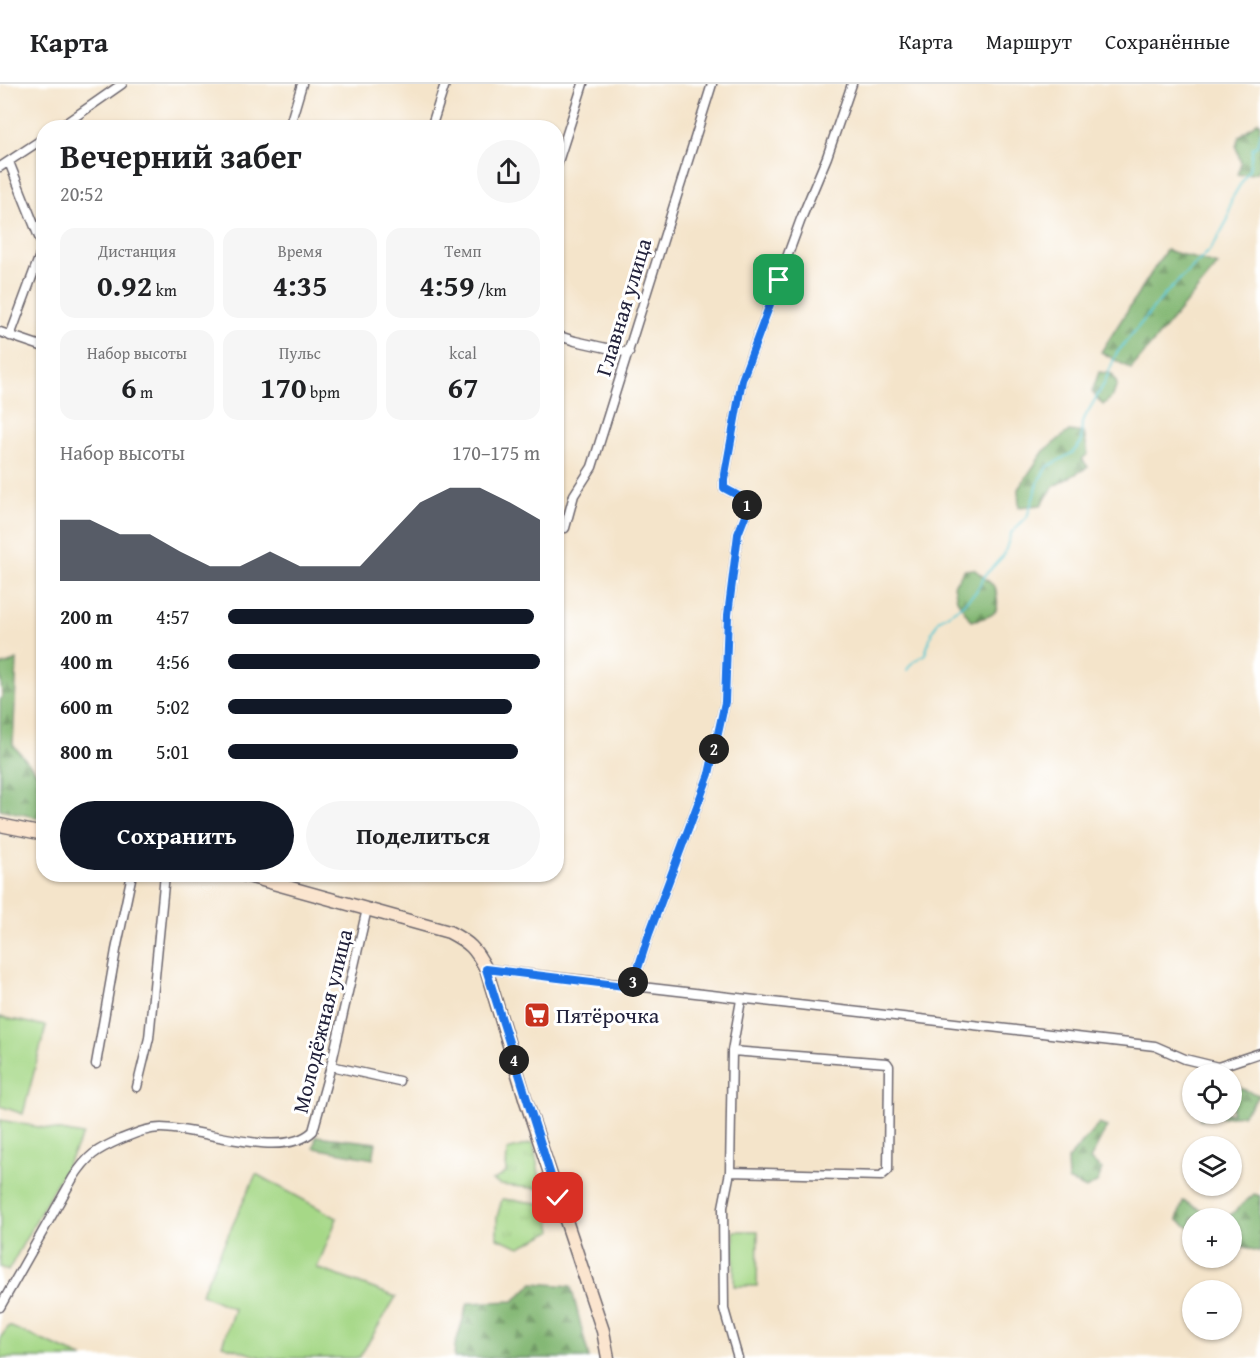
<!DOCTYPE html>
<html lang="ru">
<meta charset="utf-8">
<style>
body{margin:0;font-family:"Gentium Book Plus",serif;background:#f6f6f6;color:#202124;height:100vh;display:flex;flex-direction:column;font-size:22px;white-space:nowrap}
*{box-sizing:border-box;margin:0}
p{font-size:20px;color:#757577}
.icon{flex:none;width:33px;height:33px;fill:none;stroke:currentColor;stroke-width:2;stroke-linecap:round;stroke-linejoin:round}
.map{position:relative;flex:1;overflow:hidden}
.drawer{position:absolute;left:36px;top:36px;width:528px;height:762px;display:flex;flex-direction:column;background:#fff;border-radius:24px;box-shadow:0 2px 4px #0004}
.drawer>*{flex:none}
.tools{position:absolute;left:1182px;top:980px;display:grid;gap:12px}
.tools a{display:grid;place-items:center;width:60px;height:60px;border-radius:50%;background:#fff;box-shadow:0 2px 4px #0004;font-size:30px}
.pin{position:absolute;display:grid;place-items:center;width:51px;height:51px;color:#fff;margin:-26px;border-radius:12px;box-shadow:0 3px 9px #0006}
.km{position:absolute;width:30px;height:30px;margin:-15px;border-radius:50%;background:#222;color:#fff;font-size:16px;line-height:30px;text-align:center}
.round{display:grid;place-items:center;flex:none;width:63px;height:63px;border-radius:32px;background:#f6f6f6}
.summary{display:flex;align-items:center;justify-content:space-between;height:102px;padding:0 24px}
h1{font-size:33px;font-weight:700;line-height:45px}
.figures{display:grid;grid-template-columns:repeat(3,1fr);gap:9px;height:102px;padding:6px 24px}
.figures div{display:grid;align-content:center;border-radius:15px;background:#f6f6f6;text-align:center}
.figures b{font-size:30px;font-weight:700}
.figures small{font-size:16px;font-weight:400}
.figures p{font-size:16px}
.chart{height:168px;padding:12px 24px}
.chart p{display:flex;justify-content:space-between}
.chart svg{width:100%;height:108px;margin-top:6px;fill:#111827;opacity:.7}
.button{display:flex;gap:12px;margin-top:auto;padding:12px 24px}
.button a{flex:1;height:69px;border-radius:36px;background:#111827;color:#fff;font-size:24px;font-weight:700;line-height:69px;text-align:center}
.button a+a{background:#f6f6f6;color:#202124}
ul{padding:0 24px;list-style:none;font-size:20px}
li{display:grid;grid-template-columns:96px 72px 1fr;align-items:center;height:45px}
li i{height:15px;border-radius:8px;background:#111827}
header{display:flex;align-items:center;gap:36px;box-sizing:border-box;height:84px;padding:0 30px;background:#fff;border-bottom:2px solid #e0e0e0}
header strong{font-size:28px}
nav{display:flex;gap:33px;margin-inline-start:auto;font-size:21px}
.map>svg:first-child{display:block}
</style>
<header>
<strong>Карта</strong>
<nav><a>Карта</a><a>Маршрут</a><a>Сохранённые</a></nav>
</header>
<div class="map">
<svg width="1260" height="1274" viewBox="0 0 1260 1274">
<defs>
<pattern id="grass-tufts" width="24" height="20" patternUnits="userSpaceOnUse" patternTransform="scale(1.5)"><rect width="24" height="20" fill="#a6d887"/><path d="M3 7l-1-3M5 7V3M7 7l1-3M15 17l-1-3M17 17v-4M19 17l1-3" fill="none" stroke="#8fb975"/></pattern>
<pattern id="forest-firs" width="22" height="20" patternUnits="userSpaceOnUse" patternTransform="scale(1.5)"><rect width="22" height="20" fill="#84b874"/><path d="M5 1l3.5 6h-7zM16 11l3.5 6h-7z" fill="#6c9560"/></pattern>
</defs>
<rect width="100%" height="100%" fill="#fff"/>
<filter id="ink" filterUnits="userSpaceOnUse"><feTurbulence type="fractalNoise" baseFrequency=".0167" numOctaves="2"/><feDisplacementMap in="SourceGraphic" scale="12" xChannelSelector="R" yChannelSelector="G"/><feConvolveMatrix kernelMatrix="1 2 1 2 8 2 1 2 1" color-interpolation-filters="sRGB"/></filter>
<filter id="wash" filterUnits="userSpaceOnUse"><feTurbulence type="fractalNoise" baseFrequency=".008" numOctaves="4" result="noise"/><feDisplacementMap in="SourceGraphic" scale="24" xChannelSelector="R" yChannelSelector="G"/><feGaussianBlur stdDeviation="1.35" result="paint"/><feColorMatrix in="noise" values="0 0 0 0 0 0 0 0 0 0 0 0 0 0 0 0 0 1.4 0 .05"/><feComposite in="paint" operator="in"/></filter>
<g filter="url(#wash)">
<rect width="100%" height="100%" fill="#f4e4ca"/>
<path fill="url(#grass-tufts)" stroke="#647d61" stroke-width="1.5" d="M 533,1059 L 542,1105 L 501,1101 L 492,1097 L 506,1089 L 507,1066 Z
M 502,1115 L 547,1120 L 552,1147 L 520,1163 L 497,1154 L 497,1133 Z"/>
<path fill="url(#forest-firs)" stroke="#536d58" stroke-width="1.5" d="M 1258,37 L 1260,40 L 1260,84 L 1257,89 L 1237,91 L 1241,79 L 1236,63 L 1239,53 Z
M 1166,166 L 1218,181 L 1131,285 L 1101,268 Z
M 1099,288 L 1112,290 L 1117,300 L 1113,312 L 1103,321 L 1092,308 Z
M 1069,347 L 1084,349 L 1088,370 L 1082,375 L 1088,383 L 1054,402 L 1041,421 L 1019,423 L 1018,405 L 1044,367 Z
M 974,485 L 995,503 C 1001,530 997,531 971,537 L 957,516 L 954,501 L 964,486 Z
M 17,576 L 13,661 L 43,696 L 43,735 L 0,725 L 0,616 L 2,613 L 0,582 Z
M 1232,1001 L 1259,1011 L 1243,1031 L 1200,1035 L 1199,1029 L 1232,1029 Z
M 1099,1040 L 1107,1043 L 1090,1076 L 1102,1085 L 1098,1098 L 1086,1105 L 1068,1096 L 1067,1076 Z
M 316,1052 L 376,1059 L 373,1075 L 314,1064 Z
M 1254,1110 L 1260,1112 L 1260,1168 L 1232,1159 L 1232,1134 L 1227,1134 Z
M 1183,1117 L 1218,1134 L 1192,1134 L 1192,1145 L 1177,1136 Z
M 533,1199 L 571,1202 L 589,1274 L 454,1274 L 455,1262 L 468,1219 L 514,1217 Z"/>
<path fill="#a6d887" stroke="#647d61" stroke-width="1.5" d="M 0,933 L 46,942 L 23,1030 L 0,1022 Z
M 0,1036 L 83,1051 L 8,1187 L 0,1183 Z
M 256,1090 L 337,1134 L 317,1184 L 396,1213 L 359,1274 L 264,1274 L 222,1261 L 234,1225 L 201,1210 Z
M 734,1147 L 758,1147 L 757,1202 L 734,1202 Z
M 9,1242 L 84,1274 L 0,1274 L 0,1254 Z"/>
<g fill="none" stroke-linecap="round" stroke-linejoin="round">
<path stroke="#5bc8d1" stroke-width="2" d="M 907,586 L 911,580 L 925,570 L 932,548 L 939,536 L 958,524 L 975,509 L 986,490 L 1004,471 L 1011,449 L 1027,433 L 1039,396 L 1047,383 L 1072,369 L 1081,359 L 1082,338 L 1104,300 L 1116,270 L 1166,209 L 1209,167 L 1216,157 L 1228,135 L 1231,116 L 1249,86 L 1253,64 L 1257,62 L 1260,48"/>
</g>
</g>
<g filter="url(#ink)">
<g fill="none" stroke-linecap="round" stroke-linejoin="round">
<g stroke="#6c666d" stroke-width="11">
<path id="street" d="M 59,44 L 122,0
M 289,44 L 302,0
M 431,44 L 445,0
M 9,78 L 43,163 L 10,252
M 0,83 L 44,54
M 556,84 L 583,0
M 0,248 L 44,263
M 556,251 L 575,257 L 629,269
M 556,440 L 565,444 L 574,411 L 592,383 L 712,0
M 486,885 L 1155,962 L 1185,975 L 1218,983 L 1260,969
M 632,903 L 649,850 L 709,690 L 725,618 L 728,531 L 738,450 L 747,427 L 748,417 L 724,404 L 724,396 L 742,296 L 801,135 L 827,73 L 852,0
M 96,980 L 116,866 L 132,790
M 331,982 L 399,997
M 137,1003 L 149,954 L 165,790
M 730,1088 L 881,1092 L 888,1086 L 889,982 L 887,979 L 732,967
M 0,1223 L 73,1094 C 88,1071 96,1066 121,1055 C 134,1050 147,1044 161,1044 C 202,1044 282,1077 313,1047 L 331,982 L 367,825
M 738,1274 L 724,1225 L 723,1123 L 730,1088 L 732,967 L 741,916"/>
</g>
<g stroke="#6c666d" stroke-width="15">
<path id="secondary" d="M 0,741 L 44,750
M 241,790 L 449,848 C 470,859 475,864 486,885 L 526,1017 L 603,1247 L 608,1274"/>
</g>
<use href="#street" stroke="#fff" stroke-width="8"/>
<use href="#secondary" stroke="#fbe5cf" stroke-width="12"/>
</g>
</g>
<g fill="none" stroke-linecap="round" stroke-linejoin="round" filter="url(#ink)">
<g stroke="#fff" stroke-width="12">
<path id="route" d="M 558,1114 L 486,885 L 632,903 L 649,850 L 709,690 L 725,618 L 728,531 L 738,450 L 747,427 L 748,417 L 724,404 L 724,396 L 742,296 L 779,196"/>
</g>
<use href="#route" stroke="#1a73e8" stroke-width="8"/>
</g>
<defs>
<g id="supermarket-square" transform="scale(1.35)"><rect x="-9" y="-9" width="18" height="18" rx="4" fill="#c8321e" stroke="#fff"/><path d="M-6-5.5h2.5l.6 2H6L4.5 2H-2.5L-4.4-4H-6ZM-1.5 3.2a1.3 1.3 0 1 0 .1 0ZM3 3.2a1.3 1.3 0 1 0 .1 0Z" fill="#fff"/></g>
</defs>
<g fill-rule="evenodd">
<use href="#supermarket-square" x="537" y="931"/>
</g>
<g text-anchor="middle" stroke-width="6" stroke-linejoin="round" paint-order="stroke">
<g font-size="22" fill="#22223b" stroke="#fff">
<text transform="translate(623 223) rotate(-73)" y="8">Главная улица</text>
<text transform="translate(322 937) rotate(-76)" y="8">Молодёжная улица</text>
</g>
<g font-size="22" fill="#22223b" stroke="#fff" text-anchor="start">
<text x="556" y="939">Пятёрочка</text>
</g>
</g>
</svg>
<div class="tools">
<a><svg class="icon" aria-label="locate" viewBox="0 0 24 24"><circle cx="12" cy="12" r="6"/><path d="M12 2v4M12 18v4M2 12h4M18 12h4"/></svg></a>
<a><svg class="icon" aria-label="layers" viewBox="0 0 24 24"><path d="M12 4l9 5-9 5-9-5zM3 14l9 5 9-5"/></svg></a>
<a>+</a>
<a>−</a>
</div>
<div class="pin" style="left:779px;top:196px;background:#1e9e55"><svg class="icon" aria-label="arrive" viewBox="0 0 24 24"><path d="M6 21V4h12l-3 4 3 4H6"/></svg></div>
<div class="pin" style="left:558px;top:1114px;background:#d93025"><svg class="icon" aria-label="check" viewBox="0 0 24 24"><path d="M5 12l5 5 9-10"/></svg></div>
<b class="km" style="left:747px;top:421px">1</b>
<b class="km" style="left:714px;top:665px">2</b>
<b class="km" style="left:633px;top:898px">3</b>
<b class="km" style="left:514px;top:976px">4</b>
<section class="drawer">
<div class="summary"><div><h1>Вечерний забег</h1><p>20:52</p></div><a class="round"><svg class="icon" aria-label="share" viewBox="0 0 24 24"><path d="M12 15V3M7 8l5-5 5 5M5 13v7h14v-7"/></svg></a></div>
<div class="figures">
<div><p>Дистанция</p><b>0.92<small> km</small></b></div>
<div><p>Время</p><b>4:35</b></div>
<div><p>Темп</p><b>4:59<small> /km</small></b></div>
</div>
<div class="figures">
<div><p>Набор высоты</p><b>6<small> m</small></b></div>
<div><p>Пульс</p><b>170<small> bpm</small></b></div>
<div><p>kcal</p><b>67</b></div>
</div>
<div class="chart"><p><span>Набор высоты</span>170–175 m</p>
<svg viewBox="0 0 160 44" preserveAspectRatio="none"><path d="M0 44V19L10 19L20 25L30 25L40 32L50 38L60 38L70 32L80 38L90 38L100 38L110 25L120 12L130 6L140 6L150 12L160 19V44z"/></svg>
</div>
<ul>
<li><b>200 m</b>4:57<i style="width:98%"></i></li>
<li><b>400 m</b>4:56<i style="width:100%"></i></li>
<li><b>600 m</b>5:02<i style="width:91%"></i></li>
<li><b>800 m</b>5:01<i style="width:93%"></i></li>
</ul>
<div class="button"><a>Сохранить</a><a>Поделиться</a></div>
</section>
</div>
